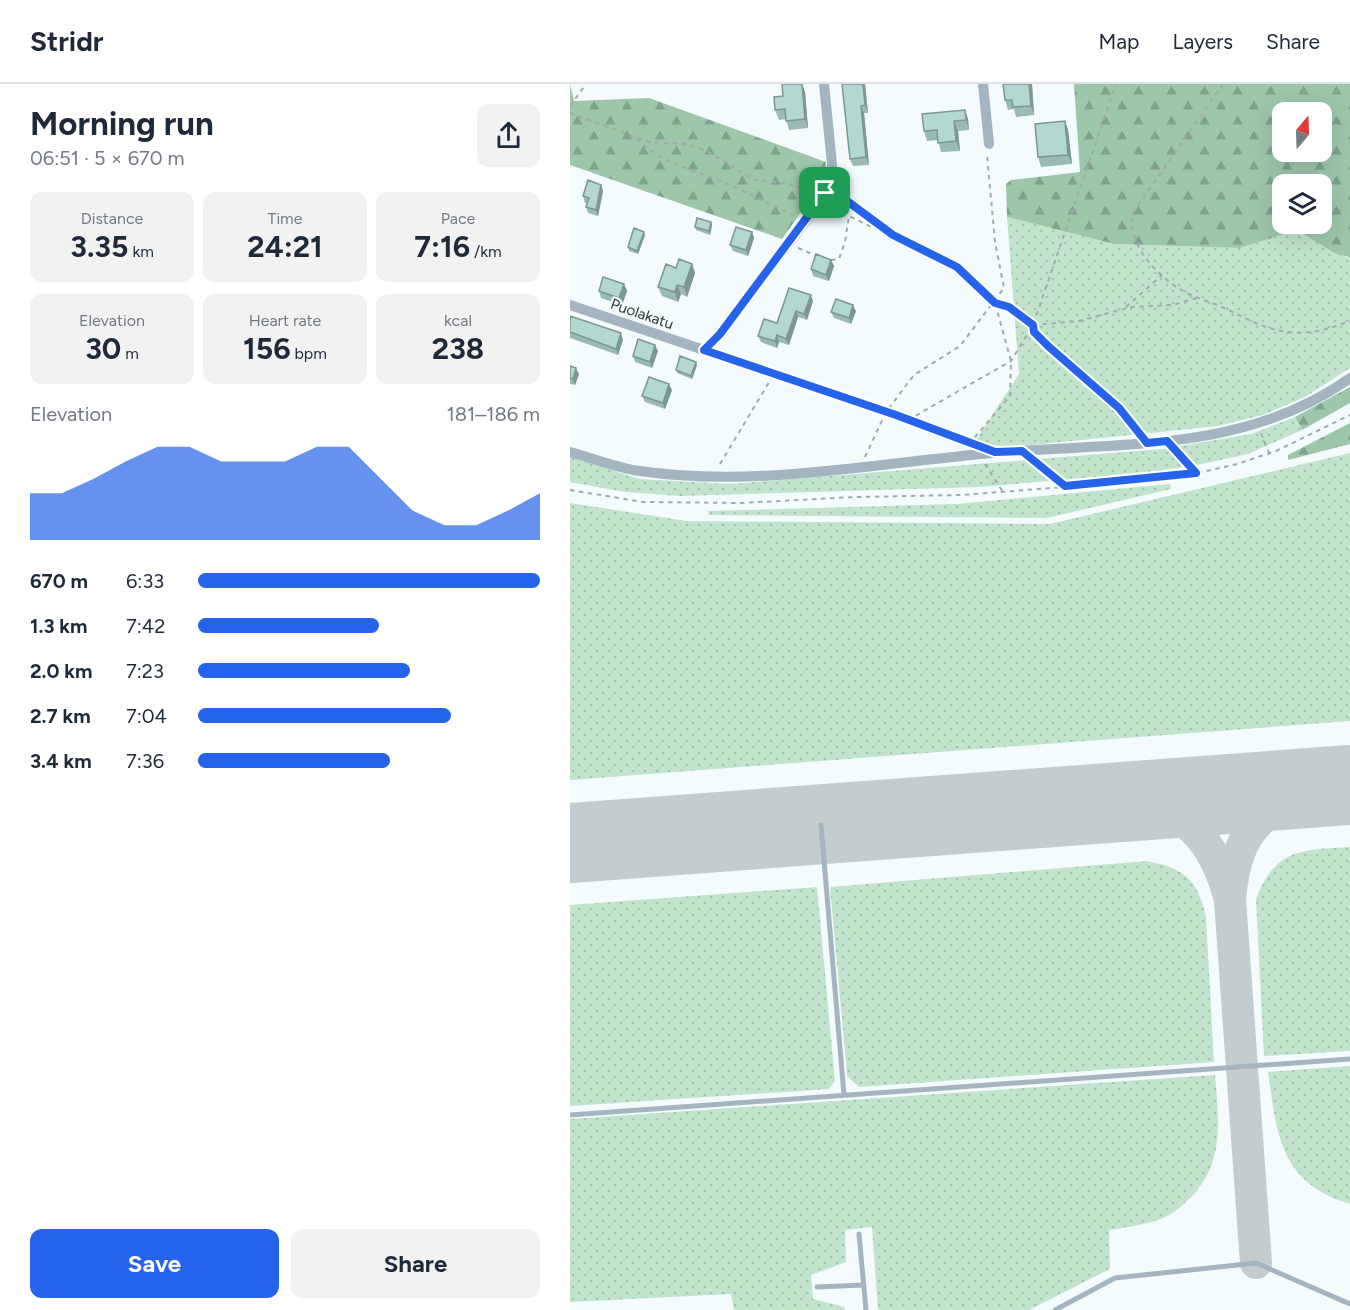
<!DOCTYPE html>
<meta charset="utf-8">
<style>
body{margin:0;font-family:Figtree,sans-serif;background:#f2f2f3;color:#1f2937;height:100vh;display:flex;flex-direction:column;font-size:22px;white-space:nowrap}
*{box-sizing:border-box;margin:0}
p{font-size:20px;color:#747a83}
.icon{flex:none;width:33px;height:33px;fill:none;stroke:currentColor;stroke-width:2;stroke-linecap:round;stroke-linejoin:round}
.map{position:relative;flex:1;overflow:hidden}
.details{display:flex;flex-direction:column;background:#fff;width:570px}
.details>*{flex:none}
.needle{width:39px;rotate:19deg}
.buttons{position:absolute;left:702px;top:18px;display:grid;gap:12px}
.buttons a{display:grid;place-items:center;width:60px;height:60px;border-radius:12px;background:#fff;box-shadow:0 6px 24px #0002;font-size:30px}
.pin{position:absolute;display:grid;place-items:center;width:51px;height:51px;color:#fff;margin:-26px;border-radius:12px;box-shadow:0 3px 9px #0006}
.round{display:grid;place-items:center;flex:none;width:63px;height:63px;border-radius:12px;background:#f2f2f3}
.overview{display:flex;align-items:center;justify-content:space-between;height:102px;padding:0 30px}
h1{font-size:33px;font-weight:700;line-height:45px}
.stats{display:grid;grid-template-columns:repeat(3,1fr);gap:9px;height:102px;padding:6px 30px}
.stats div{display:grid;align-content:center;border-radius:12px;background:#f2f2f3;text-align:center}
.stats b{font-size:30px;font-weight:700}
.stats small{font-size:16px;font-weight:400}
.stats p{font-size:16px}
.chart{height:168px;padding:12px 30px}
.chart p{display:flex;justify-content:space-between}
.chart svg{width:100%;height:108px;margin-top:6px;fill:#2563eb;opacity:.7}
.button{display:flex;gap:12px;margin-top:auto;padding:12px 30px}
.button a{flex:1;height:69px;border-radius:12px;background:#2563eb;color:#fff;font-size:24px;font-weight:700;line-height:69px;text-align:center}
.button a+a{background:#f2f2f3;color:#1f2937}
ul{padding:0 30px;list-style:none;font-size:20px}
li{display:grid;grid-template-columns:96px 72px 1fr;align-items:center;height:45px}
li i{height:15px;border-radius:8px;background:#2563eb}
header{display:flex;align-items:center;gap:36px;box-sizing:border-box;height:84px;padding:0 30px;background:#fff;border-bottom:2px solid #e0e1e3}
header strong{font-size:28px}
nav{display:flex;gap:33px;margin-inline-start:auto;font-size:21px}
main{display:flex;flex:1;min-height:0}
.map>svg:first-child{display:block}
</style>
<header>
<strong>Stridr</strong>
<nav><a>Map</a><a>Layers</a><a>Share</a></nav>
</header>
<main>
<section class="details">
<div class="overview"><div><h1>Morning run</h1><p>06:51 · 5 × 670 m</p></div><a class="round"><svg class="icon" aria-label="share" viewBox="0 0 24 24"><path d="M12 15V3M7 8l5-5 5 5M5 13v7h14v-7"/></svg></a></div>
<div class="stats">
<div><p>Distance</p><b>3.35<small> km</small></b></div>
<div><p>Time</p><b>24:21</b></div>
<div><p>Pace</p><b>7:16<small> /km</small></b></div>
</div>
<div class="stats">
<div><p>Elevation</p><b>30<small> m</small></b></div>
<div><p>Heart rate</p><b>156<small> bpm</small></b></div>
<div><p>kcal</p><b>238</b></div>
</div>
<div class="chart"><p><span>Elevation</span>181–186 m</p>
<svg viewBox="0 0 160 44" preserveAspectRatio="none"><path d="M0 44V25L10 25L20 19L30 12L40 6L50 6L60 12L70 12L80 12L90 6L100 6L110 19L120 32L130 38L140 38L150 32L160 25V44z"/></svg>
</div>
<ul>
<li><b>670 m</b>6:33<i style="width:100%"></i></li>
<li><b>1.3 km</b>7:42<i style="width:53%"></i></li>
<li><b>2.0 km</b>7:23<i style="width:62%"></i></li>
<li><b>2.7 km</b>7:04<i style="width:74%"></i></li>
<li><b>3.4 km</b>7:36<i style="width:56%"></i></li>
</ul>
<div class="button"><a>Save</a><a>Share</a></div>
</section>
<div class="map">
<svg width="780" height="1226" viewBox="0 0 780 1226">
<defs>
<pattern id="grass-dots" width="8" height="8" patternUnits="userSpaceOnUse" patternTransform="scale(1.5)"><rect width="8" height="8" fill="#c2e4cc"/><path d="M2 2h.1M6 6h.1" fill="none" stroke="#a7c4b0" stroke-width="1.8" stroke-linecap="round"/></pattern>
<pattern id="forest-firs" width="22" height="20" patternUnits="userSpaceOnUse" patternTransform="scale(1.5)"><rect width="22" height="20" fill="#9ec6aa"/><path d="M5 1l3.5 6h-7zM16 11l3.5 6h-7z" fill="#81a28c"/></pattern>
</defs>
<rect width="100%" height="100%" fill="#f4fbfd"/>
<path fill="url(#grass-dots)" d="M 437,133 L 544,160 L 670,164 L 727,146 L 766,170 L 780,173 L 780,284 L 735,313 L 693,331 L 648,342 L 435,364 L 406,356 L 449,290 Z
M 725,333 L 732,346 L 678,370 L 627,381 L 573,389 L 409,403 L 110,412 L 55,408 L 0,398 L 0,372 L 69,395 L 160,400 L 592,365 L 681,350 Z
M 780,369 L 780,637 L 0,696 L 0,419 L 117,437 L 480,440 Z
M 600,400 L 601,405 L 477,434 L 139,431 L 138,427 L 387,420 Z
M 780,763 L 780,967 L 694,972 L 686,815 C 706,764 731,766 780,763 Z
M 577,777 C 614,784 628,796 636,833 L 644,978 L 289,1003 L 277,992 L 260,803 Z
M 247,803 L 265,997 L 259,1005 L 0,1022 L 0,821 Z
M 780,982 L 780,1120 C 710,1099 707,1051 698,988 Z
M 645,991 C 649,1036 655,1081 619,1115 C 611,1123 603,1130 593,1134 C 576,1141 557,1143 539,1146 L 540,1185 L 459,1226 L 308,1226 L 302,1143 L 275,1146 L 276,1178 L 241,1191 L 243,1215 L 274,1223 L 275,1226 L 164,1226 L 161,1210 L 0,1218 L 0,1035 Z"/>
<path fill="url(#forest-firs)" fill-rule="evenodd" d="M 0,0 L 4,17 L 79,14 L 256,78 L 253,97 L 212,155 L 0,81 Z
M 504,0 L 780,0 L 780,173 L 766,170 L 727,146 L 670,164 L 544,160 L 437,133 L 436,100 L 441,96 L 510,88 ZM 752,28 L 752,68 L 712,68 L 712,28 ZM 752,100 L 752,140 L 712,140 L 712,100 Z
M 780,303 L 780,319 L 732,346 L 725,333 Z
M 780,339 L 780,360 L 718,376 L 718,371 Z"/>
<g fill="none" stroke-linecap="round" stroke-linejoin="round">
<path stroke="#c3ccce" stroke-width="32" d="M 546,718 C 613,719 644,754 660,816 C 666,739 697,720 768,702
M 660,816 L 686,1179"/>
<path stroke="#c3ccce" stroke-width="80" d="M 0,759 L 780,701"/>
<path stroke="#a1abad" stroke-width="2" stroke-dasharray="4.5 4.5" stroke-linecap="butt" d="M 653,0 L 562,130 C 558,160 584,188 608,204 C 622,213 639,217 654,224 C 676,234 693,245 718,248 C 740,251 759,245 780,237
M 0,22 L 16,0
M 0,29 L 79,58 L 115,60 L 137,67 L 184,96 L 214,99 L 242,107
M 67,55 C 95,81 120,84 153,98 C 178,109 201,121 225,132
M 268,111 L 316,146
M 228,164 L 247,172
M 261,176 L 269,175 L 275,158 L 279,132 L 387,184 L 425,219 L 441,277 L 440,312 L 400,359
M 425,219 L 439,223 L 463,241 L 509,237 L 561,223 L 603,221 L 627,214
M 556,223 L 592,191
M 463,242 C 464,252 476,260 484,266 C 515,291 543,317 567,349
M 145,270 L 326,331 L 400,359
M 338,336 L 441,277 L 463,241 L 546,0
M 691,349 L 699,369
M 607,368 L 625,388
M 295,373 L 316,328 L 344,291 L 390,262 L 434,204 L 425,158 L 417,71
M 466,378 L 494,401
M 150,380 L 204,290
M 415,380 L 433,408
M 0,406 L 73,418 L 171,419 L 285,413 L 392,411 L 558,398 L 628,389 L 667,380 L 706,367 L 780,331"/>
<path stroke="#a4b4c1" stroke-width="5" d="M 251,741 L 274,1011
M 0,1031 L 780,975
M 289,1150 L 296,1226
M 247,1203 L 294,1201
M 485,1226 L 545,1194 L 686,1179 L 780,1220"/>
<path stroke="#a4b4c1" stroke-width="10" d="M 413,0 L 419,60
M 0,221 L 134,266 L 150,250 L 236,137 L 259,103 L 262,80 L 254,0
M 0,368 C 23,374 47,384 70,387 C 184,404 308,379 422,369 C 545,358 674,370 780,294"/>
</g>
<path fill="#9abab4" d="M 295,0 L 298,29 L 294,29 L 299,81 L 283,82 L 280,75 Z
M 433,0 L 462,0 L 464,31 L 446,33 L 444,25 L 438,26 L 435,16 Z
M 235,8 L 238,44 L 219,46 L 216,35 L 209,36 L 205,26 L 213,12 Z
M 395,26 L 398,35 L 399,46 L 388,47 L 390,67 L 371,68 L 368,56 L 357,57 L 354,47 Z
M 495,37 L 498,46 L 502,80 L 471,83 L 468,73 Z
M 31,101 L 33,107 L 28,132 L 18,129 L 16,123 L 17,119 L 15,119 L 13,112 Z
M 141,138 L 142,141 L 140,151 L 126,146 L 125,143 Z
M 182,148 L 184,154 L 178,172 L 163,167 L 160,161 Z
M 75,151 L 68,170 L 59,167 L 58,163 Z
M 261,176 L 264,182 L 259,197 L 243,192 L 241,185 Z
M 122,180 L 125,189 L 117,213 L 111,210 L 108,218 L 92,212 L 88,203 L 106,184 Z
M 54,200 L 57,207 L 52,221 L 31,214 L 29,207 Z
M 219,204 L 243,217 L 237,236 L 228,233 L 219,261 L 209,258 L 207,264 L 191,258 L 188,252 L 207,239 Z
M 286,227 L 281,240 L 264,234 L 261,228 Z
M 0,232 L 53,256 L 48,271 L 0,254 Z
M 88,267 L 82,284 L 65,278 L 63,272 Z
M 126,278 L 127,281 L 122,295 L 107,289 L 106,286 Z
M 0,282 L 9,290 L 5,301 L 0,300 Z
M 102,306 L 95,325 L 75,318 L 72,312 Z"/>
<path fill="#7d9792" d="M 232,0 L 235,8 L 238,44 L 235,35 Z
M 293,0 L 295,0 L 298,29 L 295,21 Z
M 459,0 L 462,0 L 464,31 L 461,22 Z
M 291,22 L 294,29 L 299,81 L 296,73 Z
M 395,26 L 398,35 L 399,46 L 396,36 Z
M 384,37 L 388,47 L 390,67 L 386,57 Z
M 495,37 L 498,46 L 502,80 L 498,71 Z
M 31,101 L 33,107 L 28,132 L 26,126 Z
M 141,138 L 142,141 L 140,151 L 139,147 Z
M 74,148 L 75,151 L 68,170 L 67,167 Z
M 182,148 L 184,154 L 178,172 L 176,166 Z
M 261,176 L 264,182 L 259,197 L 256,191 Z
M 122,180 L 125,189 L 117,213 L 114,203 Z
M 54,200 L 57,207 L 52,221 L 49,214 Z
M 107,201 L 111,210 L 108,218 L 105,208 Z
M 241,211 L 243,217 L 237,236 L 234,230 Z
M 283,221 L 286,227 L 281,240 L 279,234 Z
M 226,227 L 228,233 L 219,261 L 216,255 Z
M 51,249 L 53,256 L 48,271 L 46,265 Z
M 207,251 L 209,258 L 207,264 L 205,257 Z
M 85,261 L 88,267 L 82,284 L 80,278 Z
M 126,278 L 127,281 L 122,295 L 121,292 Z
M 6,284 L 9,290 L 5,301 L 3,295 Z
M 99,300 L 102,306 L 95,325 L 93,319 Z"/>
<path fill="#b3d8d1" stroke="#7d9792" stroke-width="1.5" d="M 212,0 L 232,0 L 235,35 L 216,37 L 215,25 L 205,26 L 204,13 L 213,12 Z
M 272,0 L 293,0 L 295,21 L 291,22 L 296,73 L 280,75 Z
M 433,0 L 459,0 L 461,22 L 443,23 L 442,16 L 435,16 Z
M 395,26 L 396,36 L 384,37 L 386,57 L 368,59 L 367,46 L 354,47 L 352,30 Z
M 495,37 L 498,71 L 468,73 L 465,40 Z
M 18,96 L 31,101 L 26,126 L 16,123 L 19,114 L 13,112 Z
M 127,134 L 141,138 L 139,147 L 125,143 Z
M 166,143 L 182,148 L 176,166 L 160,161 Z
M 64,144 L 74,148 L 67,167 L 58,163 Z
M 246,170 L 261,176 L 256,191 L 241,185 Z
M 109,175 L 122,180 L 114,203 L 107,201 L 105,208 L 88,203 L 96,180 L 106,184 Z
M 33,193 L 54,200 L 49,214 L 29,207 Z
M 219,204 L 241,211 L 234,230 L 226,227 L 216,255 L 207,251 L 205,257 L 188,252 L 194,235 L 207,239 Z
M 266,215 L 283,221 L 279,234 L 261,228 Z
M 0,232 L 51,249 L 46,265 L 0,248 Z
M 68,255 L 85,261 L 80,278 L 63,272 Z
M 110,272 L 126,278 L 121,292 L 106,286 Z
M 0,282 L 6,284 L 3,295 L 0,294 Z
M 79,293 L 99,300 L 93,319 L 72,312 Z"/>
<g fill="none" stroke-linecap="round" stroke-linejoin="round">
<g stroke="#fff" stroke-width="12">
<path id="route" d="M 255,109 L 269,111 L 323,151 L 387,183 L 425,219 L 439,223 L 463,241 L 464,248 L 478,262 L 549,324 L 577,359 L 597,357 L 626,389 L 495,402 L 452,367 L 425,368 L 326,331 L 134,266 L 150,250 Z"/>
</g>
<use href="#route" stroke="#2563eb" stroke-width="8"/>
</g>
<g text-anchor="middle" stroke-width="4.5" stroke-linejoin="round" paint-order="stroke">
<g font-size="15" fill="#2a383b" stroke="#f4fbfd">
<text transform="translate(72 230) rotate(19)" y="5">Puolakatu</text>
</g>
</g>
</svg>
<div class="buttons">
<a><svg class="needle" viewBox="-14 -14 28 28"><path d="M0-13l5 13h-10z" fill="#e53935"/><path d="M0 13l5-13h-10z" fill="#747a83"/></svg></a>
<a><svg class="icon" aria-label="layers" viewBox="0 0 24 24"><path d="M12 4l9 5-9 5-9-5zM3 14l9 5 9-5"/></svg></a>
</div>
<div class="pin" style="left:255px;top:109px;background:#1e9e55"><svg class="icon" aria-label="arrive" viewBox="0 0 24 24"><path d="M6 21V4h12l-3 4 3 4H6"/></svg></div>
</div>
</main>
